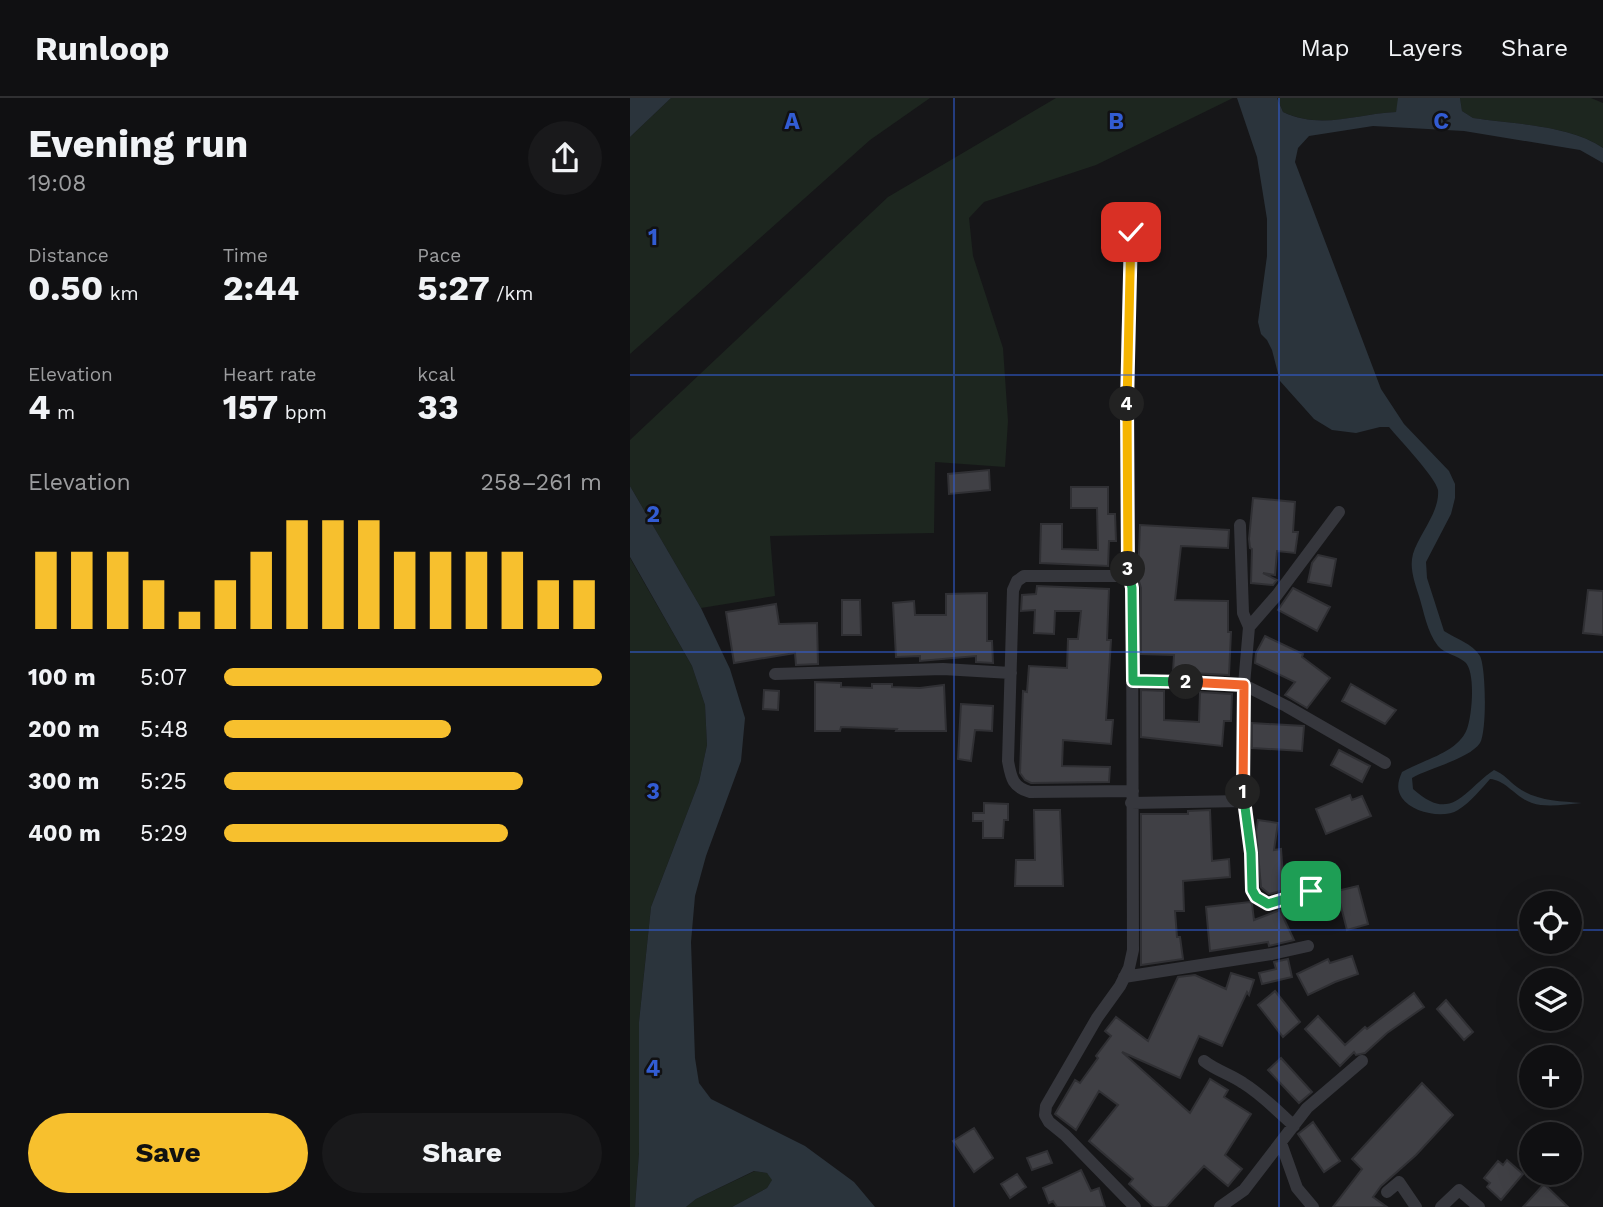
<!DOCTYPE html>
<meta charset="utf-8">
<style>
body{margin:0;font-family:"Work Sans",sans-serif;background:#19191b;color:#f1f3f6;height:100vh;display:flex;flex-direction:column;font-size:26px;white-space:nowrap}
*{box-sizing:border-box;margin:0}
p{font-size:23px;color:#9c9d9f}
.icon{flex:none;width:38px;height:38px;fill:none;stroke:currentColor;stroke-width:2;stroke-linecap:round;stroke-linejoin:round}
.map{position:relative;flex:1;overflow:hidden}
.side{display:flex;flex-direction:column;background:#101012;width:630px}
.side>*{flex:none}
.controls{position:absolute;left:889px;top:793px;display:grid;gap:14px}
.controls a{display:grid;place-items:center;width:63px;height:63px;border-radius:50%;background:#101012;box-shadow:0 7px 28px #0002,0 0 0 2px #303032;font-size:35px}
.pin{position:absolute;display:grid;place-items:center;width:60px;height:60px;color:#fff;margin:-30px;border-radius:14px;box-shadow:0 4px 10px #0006}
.km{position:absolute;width:35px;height:35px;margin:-18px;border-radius:50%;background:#222;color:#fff;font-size:19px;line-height:35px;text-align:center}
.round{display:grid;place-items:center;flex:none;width:74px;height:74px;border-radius:37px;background:#19191b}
.headline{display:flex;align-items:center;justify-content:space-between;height:119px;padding:0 28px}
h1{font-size:38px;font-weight:700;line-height:52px}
.stats{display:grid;grid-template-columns:repeat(3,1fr);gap:10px;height:119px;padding:7px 28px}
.stats div{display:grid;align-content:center}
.stats b{font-size:35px;font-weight:700}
.stats small{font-size:19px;font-weight:400}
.stats p{font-size:19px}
.chart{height:196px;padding:14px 28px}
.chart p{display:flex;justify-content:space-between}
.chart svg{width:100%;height:126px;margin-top:7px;stroke:#f7c02e;stroke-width:6}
.cta{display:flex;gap:14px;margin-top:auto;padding:14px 28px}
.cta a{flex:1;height:80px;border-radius:42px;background:#f7c02e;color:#111;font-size:28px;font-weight:700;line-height:80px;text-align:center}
.cta a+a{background:#19191b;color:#f1f3f6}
ul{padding:0 28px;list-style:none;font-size:23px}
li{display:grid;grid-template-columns:112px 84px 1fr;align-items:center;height:52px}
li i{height:18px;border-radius:9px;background:#f7c02e}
header{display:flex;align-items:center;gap:42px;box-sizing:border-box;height:98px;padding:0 35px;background:#101012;border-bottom:2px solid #303032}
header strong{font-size:33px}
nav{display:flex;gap:38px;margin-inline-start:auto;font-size:24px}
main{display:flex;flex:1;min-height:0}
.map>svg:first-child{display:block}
</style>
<header>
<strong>Runloop</strong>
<nav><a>Map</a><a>Layers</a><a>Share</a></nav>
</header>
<main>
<section class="side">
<div class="headline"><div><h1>Evening run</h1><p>19:08</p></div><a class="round"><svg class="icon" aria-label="share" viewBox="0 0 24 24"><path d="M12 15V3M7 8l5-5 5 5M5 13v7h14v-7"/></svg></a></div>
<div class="stats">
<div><p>Distance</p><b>0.50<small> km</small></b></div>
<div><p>Time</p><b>2:44</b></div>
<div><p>Pace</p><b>5:27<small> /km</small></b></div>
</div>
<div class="stats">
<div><p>Elevation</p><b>4<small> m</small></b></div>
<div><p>Heart rate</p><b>157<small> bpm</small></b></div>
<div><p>kcal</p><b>33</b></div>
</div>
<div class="chart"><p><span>Elevation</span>258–261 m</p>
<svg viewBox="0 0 160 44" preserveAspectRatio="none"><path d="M5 44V17M15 44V17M25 44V17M35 44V27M45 44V38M55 44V27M65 44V17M75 44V6M85 44V6M95 44V6M105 44V17M115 44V17M125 44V17M135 44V17M145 44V27M155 44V27"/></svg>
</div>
<ul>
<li><b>100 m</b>5:07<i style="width:100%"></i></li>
<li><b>200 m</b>5:48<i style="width:60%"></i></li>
<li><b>300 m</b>5:25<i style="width:79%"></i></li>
<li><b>400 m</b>5:29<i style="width:75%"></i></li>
</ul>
<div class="cta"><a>Save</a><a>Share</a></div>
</section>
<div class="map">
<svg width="973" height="1109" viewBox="0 0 973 1109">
<rect width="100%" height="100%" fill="#161618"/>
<path fill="#1d261f" d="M 41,0 L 300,0 L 240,42 L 0,256 L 0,39 Z
M 426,0 L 603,0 L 466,67 L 354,104 L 339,120 L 343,158 L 373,250 L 378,323 L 375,369 L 305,364 L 304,435 L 140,438 L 145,498 L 71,510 L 0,388 L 0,342 L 258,99 Z
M 647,0 L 768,0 L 769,1 L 766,14 C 726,16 692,32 653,14 Z
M 830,0 L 961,0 L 973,5 L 973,50 C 940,27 882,26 843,20 L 832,13 Z
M 0,460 L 62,568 L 75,607 L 77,647 L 69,684 L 21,809 L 9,924 L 9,1055 L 5,1109 L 0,1109 Z
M 125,1073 L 137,1075 L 143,1081 L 137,1090 L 102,1109 L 56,1109 L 66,1101 Z"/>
<path fill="#2b343c" d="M 0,0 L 41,0 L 0,39 Z
M 607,0 L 647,0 L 653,14 C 691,32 726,16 766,14 L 768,0 L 830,0 L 832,13 L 843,20 C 882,26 940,27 973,50 L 973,65 L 950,52 L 834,33 L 743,28 L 679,38 L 668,50 L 665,64 L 751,291 L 774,326 L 819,373 L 825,386 L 825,400 L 821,416 L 796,464 L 797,480 L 814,533 C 826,541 842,545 850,558 C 856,570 857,633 850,645 C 839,661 799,670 782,680 L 783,691 C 822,726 833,693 864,672 C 874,676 879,683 887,689 C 906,703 929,703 952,705 C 936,706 917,710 902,705 C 886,700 876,682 860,681 C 851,691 841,704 828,712 C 814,721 782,715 772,700 C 766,691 768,683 772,674 C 792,662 828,655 837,631 C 842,618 846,574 835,564 C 827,557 815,556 808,548 C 797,534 794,514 789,498 C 785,485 779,470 783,456 C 789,436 810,414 808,392 C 806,380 769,341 759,329 L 750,329 L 726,335 L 702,332 L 684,321 L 650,283 L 642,252 L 637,242 L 631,236 L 628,224 L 637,158 L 637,121 L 627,59 Z
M 0,388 L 71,510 L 100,571 L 115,620 L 111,663 L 76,758 L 65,798 L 61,844 L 65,960 L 69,985 L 81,1001 L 175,1048 L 224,1084 L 245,1109 L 102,1109 L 137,1090 L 142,1082 L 137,1075 L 124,1073 L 66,1101 L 56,1109 L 5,1109 L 9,1055 L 9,924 L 21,809 L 69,684 L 77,647 L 75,607 L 62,568 L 0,459 Z"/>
<path fill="#404045" stroke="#303034" stroke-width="2" d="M 359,372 L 360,392 L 319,396 L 318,376 Z
M 441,389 L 478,389 L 478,416 L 485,416 L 486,443 L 479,443 L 478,468 L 410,465 L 411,426 L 432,426 L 432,451 L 468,452 L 467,410 L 441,410 Z
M 623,400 L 665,404 L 663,434 L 668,434 L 665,455 L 647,453 L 645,477 L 633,475 L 647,482 L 643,487 L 621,485 L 622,451 L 620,450 L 619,441 Z
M 510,427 L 599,432 L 598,450 L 551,448 L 545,502 L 598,503 L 598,534 L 601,534 L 599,577 L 543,574 L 544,557 L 511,556 L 511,490 L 508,480 Z
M 688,457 L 706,461 L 701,488 L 678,484 L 682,465 Z
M 407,488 L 479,491 L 477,542 L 481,542 L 476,622 L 483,622 L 481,646 L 433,642 L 432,668 L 480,669 L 479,684 L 401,685 L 395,682 L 390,675 L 393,593 L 397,594 L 399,568 L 437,570 L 438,541 L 448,541 L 451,513 L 425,513 L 424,536 L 404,535 L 405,512 L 391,513 L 392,497 L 406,496 Z
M 663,490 L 700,509 L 687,533 L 648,512 Z
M 958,492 L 973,493 L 973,537 L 953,535 Z
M 357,495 L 357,543 L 362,543 L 363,565 L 346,564 L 346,558 L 290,563 L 290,558 L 266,559 L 263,505 L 284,503 L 285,517 L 316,517 L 316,496 Z
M 212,502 L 230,502 L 231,537 L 212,537 Z
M 146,506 L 149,526 L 187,525 L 188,566 L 166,567 L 165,555 L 104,565 L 96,514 Z
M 635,538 L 673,556 L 672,559 L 700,580 L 677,610 L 655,597 L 665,584 L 625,565 L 626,555 Z
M 185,584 L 211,585 L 211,589 L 242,590 L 242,586 L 262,586 L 262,589 L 290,590 L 314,587 L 316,633 L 266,633 L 267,631 L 211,629 L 210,633 L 185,633 Z
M 721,586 L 766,612 L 755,626 L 712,603 Z
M 134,592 L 149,593 L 148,612 L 133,611 Z
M 511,592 L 534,593 L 534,622 L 569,624 L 570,594 L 602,596 L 601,623 L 594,623 L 592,648 L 511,639 Z
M 331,606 L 363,608 L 362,633 L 345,632 L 341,663 L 328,661 Z
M 622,625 L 674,628 L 672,653 L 622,650 Z
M 709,652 L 740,668 L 732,684 L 701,667 Z
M 720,697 L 722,702 L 732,698 L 741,718 L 696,736 L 686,711 Z
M 354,705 L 378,706 L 378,722 L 374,722 L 373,740 L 353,740 L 353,723 L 343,723 L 343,715 L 354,715 Z
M 404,712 L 430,712 L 433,788 L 385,788 L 386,762 L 405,762 Z
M 580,712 L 582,763 L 599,761 L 600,779 L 553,783 L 554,813 L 545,813 L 547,839 L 550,839 L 553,861 L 511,867 L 511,716 L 558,716 L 558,713 Z
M 628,722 L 648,725 L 644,752 L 651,751 L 653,779 L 663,779 L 662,790 L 639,796 L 631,789 L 626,733 Z
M 728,788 L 738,826 L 717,832 L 707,793 Z
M 620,804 L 622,806 L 624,822 L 650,812 L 664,842 L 639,848 L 638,844 L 580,853 L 576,809 Z
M 722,858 L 728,876 L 705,884 L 678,897 L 667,876 L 698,861 L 700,865 Z
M 658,861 L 662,879 L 632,886 L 629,875 L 646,871 L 644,864 Z
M 601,875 L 624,882 L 619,897 L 617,894 L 592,948 L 569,938 L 550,980 L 492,954 L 560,1015 L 580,981 L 598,992 L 594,999 L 621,1016 L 595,1057 L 612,1071 L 598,1088 L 574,1068 L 536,1109 L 524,1109 L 499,1086 L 503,1081 L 459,1043 L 488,1007 L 469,993 L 446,1032 L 425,1016 L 445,982 L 450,985 L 468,960 L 466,958 L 481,938 L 475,933 L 486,919 L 518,943 L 548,879 L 565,877 L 596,891 Z
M 645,893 L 670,924 L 653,939 L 628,907 Z
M 784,895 L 794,909 L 757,935 L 735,955 L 726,957 L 724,954 L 710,968 L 675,931 L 688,918 L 715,947 L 735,929 L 737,931 Z
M 816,902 L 843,934 L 834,942 L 807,911 Z
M 651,960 L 682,994 L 669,1005 L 638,972 Z
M 792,985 L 823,1017 L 786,1057 L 751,1088 L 743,1099 L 757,1109 L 703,1109 L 732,1071 L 722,1061 Z
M 683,1024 L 710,1063 L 694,1074 L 668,1036 Z
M 344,1030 L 363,1060 L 344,1074 L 323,1043 Z
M 417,1053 L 422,1065 L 402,1072 L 397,1060 Z
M 877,1062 L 893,1076 L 871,1102 L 857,1089 L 860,1085 L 854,1080 L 868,1063 L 873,1067 Z
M 451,1072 L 461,1093 L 469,1090 L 475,1109 L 427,1109 L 423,1103 L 419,1105 L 413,1090 Z
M 387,1076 L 396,1089 L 380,1100 L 371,1086 Z
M 914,1086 L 938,1109 L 893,1109 Z"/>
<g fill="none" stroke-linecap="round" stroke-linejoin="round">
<path stroke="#36373d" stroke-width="12" d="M 610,427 L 613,515 L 619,529
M 498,479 L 497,253 L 501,134
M 145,576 L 313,571 L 381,575
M 503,583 L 614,587 L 619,529 L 647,497 L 709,414
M 503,693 L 400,694 C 382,689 381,679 378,663 L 383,492 L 387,483 L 394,478 L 493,478 L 498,479 L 502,490 L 503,852 L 499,870 L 490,888 L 467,920 L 416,1008 L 415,1017 L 419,1024 L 435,1037 L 505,1109
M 613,703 L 614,587 L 656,608 L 755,665
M 501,705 L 613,703 L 621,756 L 622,792 L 626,798 L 638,806 L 681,793 L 696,792
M 494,879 L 642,856 L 678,848
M 574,963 C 587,973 600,976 613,985 C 631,996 648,1013 664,1028
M 651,1045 L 667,1090 L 683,1109
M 757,1094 L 769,1084 L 786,1109
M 590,1109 L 614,1092 L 677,1010 L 732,963
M 811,1109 L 829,1092 L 849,1109"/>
</g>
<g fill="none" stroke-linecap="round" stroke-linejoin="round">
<g stroke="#fff" stroke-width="14">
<path id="split-1" d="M 613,694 L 621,755 L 622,792 L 626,799 L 638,806 L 681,793"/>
</g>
<g stroke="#fff" stroke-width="14">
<path id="split-2" d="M 556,584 L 614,587 L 613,694"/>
</g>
<g stroke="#fff" stroke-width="14">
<path id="split-3" d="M 498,471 L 502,490 L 503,583 L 556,584"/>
</g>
<g stroke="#fff" stroke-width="14">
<path id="split-4" d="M 497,306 L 498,471"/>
</g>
<g stroke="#fff" stroke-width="14">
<path id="split-5" d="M 497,306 L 501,134"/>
</g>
<use href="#split-1" stroke="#22a559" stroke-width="9"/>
<use href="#split-2" stroke="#f0652b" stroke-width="9"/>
<use href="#split-3" stroke="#22a559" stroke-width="9"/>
<use href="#split-4" stroke="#f5b400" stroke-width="9"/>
<use href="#split-5" stroke="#f5b400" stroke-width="9"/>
</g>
<path fill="none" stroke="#325cd3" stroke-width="2" stroke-opacity="0.55" d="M 324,0 L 324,1109M 649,0 L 649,1109M 0,277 L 973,277M 0,554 L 973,554M 0,832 L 901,832M 940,832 L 973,832"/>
<g font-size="23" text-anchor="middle" font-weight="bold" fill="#325cd3" stroke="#111113" stroke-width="5" stroke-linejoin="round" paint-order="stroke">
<text x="162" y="31">A</text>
<text x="486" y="31">B</text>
<text x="811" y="31">C</text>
<text x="23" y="147">1</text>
<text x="23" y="424">2</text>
<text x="23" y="701">3</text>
<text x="23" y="978">4</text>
</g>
</svg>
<div class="controls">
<a><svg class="icon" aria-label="locate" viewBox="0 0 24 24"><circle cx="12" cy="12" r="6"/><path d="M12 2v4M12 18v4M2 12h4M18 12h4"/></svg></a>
<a><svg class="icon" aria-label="layers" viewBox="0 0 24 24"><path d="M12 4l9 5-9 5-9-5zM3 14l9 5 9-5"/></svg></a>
<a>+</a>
<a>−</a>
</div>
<div class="pin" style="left:681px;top:793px;background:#1e9e55"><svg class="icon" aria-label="arrive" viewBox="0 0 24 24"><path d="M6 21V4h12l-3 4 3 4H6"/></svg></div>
<div class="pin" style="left:501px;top:134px;background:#d93025"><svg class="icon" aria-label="check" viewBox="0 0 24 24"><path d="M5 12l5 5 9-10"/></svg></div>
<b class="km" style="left:613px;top:694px">1</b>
<b class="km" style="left:556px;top:584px">2</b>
<b class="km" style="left:498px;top:471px">3</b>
<b class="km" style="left:497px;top:306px">4</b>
</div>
</main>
